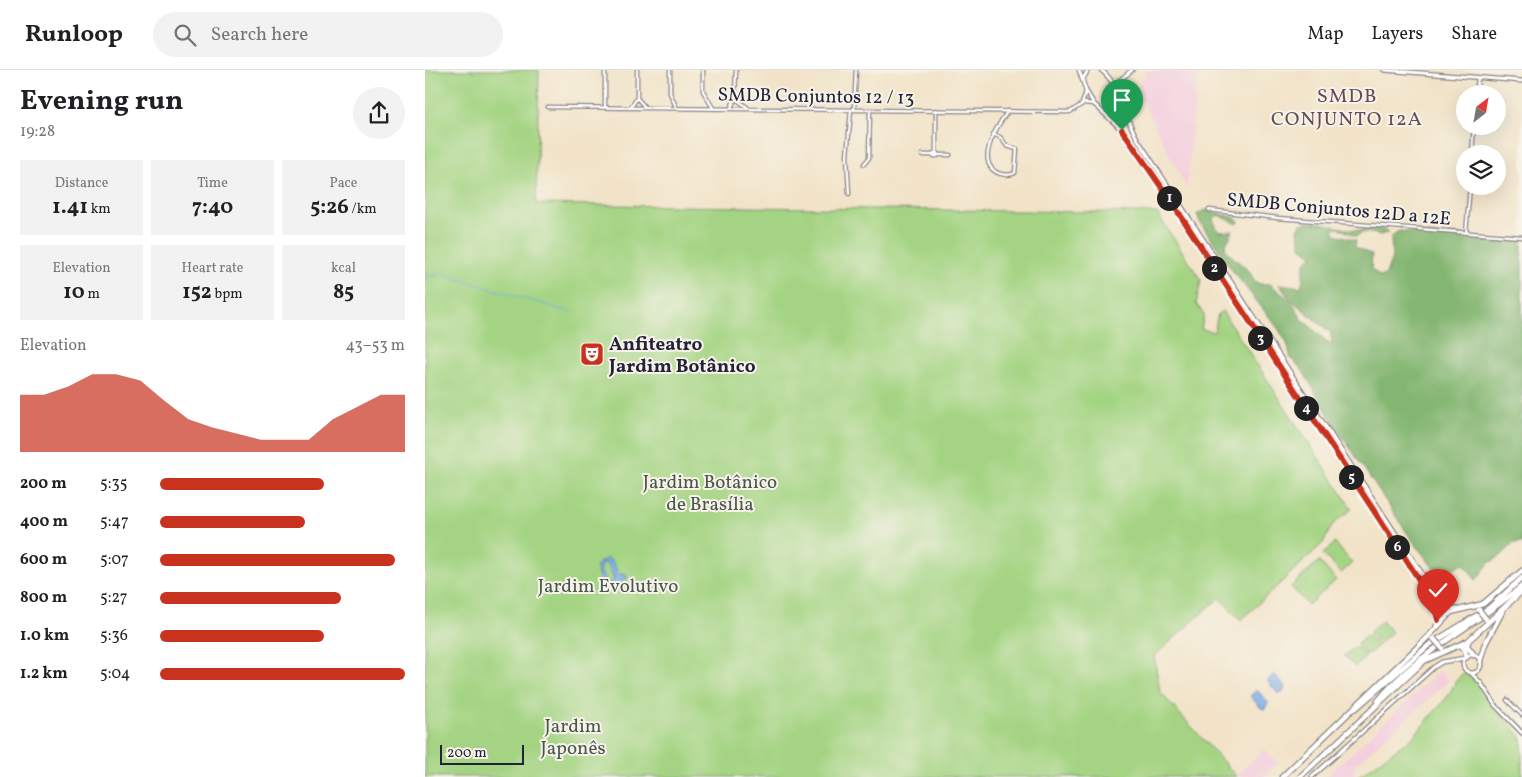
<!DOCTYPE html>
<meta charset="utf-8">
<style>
body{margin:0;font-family:Vollkorn,serif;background:#f2f2f2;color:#202124;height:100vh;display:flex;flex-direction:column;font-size:19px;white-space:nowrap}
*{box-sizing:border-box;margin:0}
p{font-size:16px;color:#757577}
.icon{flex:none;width:28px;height:28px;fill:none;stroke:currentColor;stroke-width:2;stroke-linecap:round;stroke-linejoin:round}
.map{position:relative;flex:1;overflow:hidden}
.sheet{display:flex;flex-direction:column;background:#fff;width:425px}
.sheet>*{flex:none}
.needle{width:32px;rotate:31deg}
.tools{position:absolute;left:1031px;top:15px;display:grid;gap:10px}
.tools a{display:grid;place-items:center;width:50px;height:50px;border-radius:50%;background:#fff;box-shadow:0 5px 20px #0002;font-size:25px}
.scale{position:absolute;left:15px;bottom:12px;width:84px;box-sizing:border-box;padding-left:5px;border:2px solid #22223b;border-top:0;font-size:14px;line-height:18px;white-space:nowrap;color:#22223b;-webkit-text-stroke:4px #f7f3e8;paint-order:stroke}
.pin{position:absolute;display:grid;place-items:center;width:42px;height:42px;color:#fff;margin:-51px -21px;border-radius:50% 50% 50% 0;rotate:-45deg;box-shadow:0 0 5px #0007}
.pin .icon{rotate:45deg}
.km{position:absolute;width:25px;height:25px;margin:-12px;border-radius:50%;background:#222;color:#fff;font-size:14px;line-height:25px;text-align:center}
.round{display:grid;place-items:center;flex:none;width:52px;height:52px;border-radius:26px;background:#f2f2f2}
.head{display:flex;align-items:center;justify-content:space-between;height:85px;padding:0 20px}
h1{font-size:28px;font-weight:700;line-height:38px}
.figures{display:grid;grid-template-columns:repeat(3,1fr);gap:8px;height:85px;padding:5px 20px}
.figures div{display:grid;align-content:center;border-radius:0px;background:#f2f2f2;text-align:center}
.figures b{font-size:21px;font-weight:700}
.figures small{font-size:14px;font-weight:400}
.figures p{font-size:14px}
.chart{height:140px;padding:10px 20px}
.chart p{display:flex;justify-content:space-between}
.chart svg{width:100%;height:90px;margin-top:5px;fill:#c8321e;opacity:.7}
ul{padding:0 20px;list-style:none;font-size:16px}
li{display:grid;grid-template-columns:80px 60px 1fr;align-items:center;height:38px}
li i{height:12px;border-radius:6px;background:#c8321e}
header{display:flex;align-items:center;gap:30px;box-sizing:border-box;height:70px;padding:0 25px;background:#fff;border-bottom:1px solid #e0e0e0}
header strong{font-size:24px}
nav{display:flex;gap:28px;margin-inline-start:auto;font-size:18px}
.search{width:350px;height:45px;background:#f2f2f2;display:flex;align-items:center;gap:12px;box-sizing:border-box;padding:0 18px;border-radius:28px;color:#757577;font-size:19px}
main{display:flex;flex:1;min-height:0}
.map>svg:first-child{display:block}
</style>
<header>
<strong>Runloop</strong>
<div class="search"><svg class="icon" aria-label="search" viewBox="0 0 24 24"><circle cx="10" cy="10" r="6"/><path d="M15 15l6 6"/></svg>Search here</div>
<nav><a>Map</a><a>Layers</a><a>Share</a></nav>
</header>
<main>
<section class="sheet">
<div class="head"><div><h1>Evening run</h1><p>19:28</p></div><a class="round"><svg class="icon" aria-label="share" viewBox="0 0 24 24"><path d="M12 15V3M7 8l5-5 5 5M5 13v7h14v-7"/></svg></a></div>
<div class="figures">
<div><p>Distance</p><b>1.41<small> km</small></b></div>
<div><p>Time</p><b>7:40</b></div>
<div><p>Pace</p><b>5:26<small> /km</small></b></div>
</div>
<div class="figures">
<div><p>Elevation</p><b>10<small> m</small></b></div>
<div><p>Heart rate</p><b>152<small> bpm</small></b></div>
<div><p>kcal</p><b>85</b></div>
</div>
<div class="chart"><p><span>Elevation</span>43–53 m</p>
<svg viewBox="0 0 160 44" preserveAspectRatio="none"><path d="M0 44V16L10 16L20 12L30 6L40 6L50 9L60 19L70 28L80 32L90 35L100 38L110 38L120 38L130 28L140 22L150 16L160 16V44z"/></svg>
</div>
<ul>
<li><b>200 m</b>5:35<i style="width:67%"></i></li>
<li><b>400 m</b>5:47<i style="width:59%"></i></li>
<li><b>600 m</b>5:07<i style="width:96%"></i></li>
<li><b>800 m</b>5:27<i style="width:74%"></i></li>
<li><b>1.0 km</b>5:36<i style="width:67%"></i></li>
<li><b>1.2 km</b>5:04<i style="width:100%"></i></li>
</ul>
</section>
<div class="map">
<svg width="1097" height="707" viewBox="0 0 1097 707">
<rect width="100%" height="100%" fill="#f7f3e8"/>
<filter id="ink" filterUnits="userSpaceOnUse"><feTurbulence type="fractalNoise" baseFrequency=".02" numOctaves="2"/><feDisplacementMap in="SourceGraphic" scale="10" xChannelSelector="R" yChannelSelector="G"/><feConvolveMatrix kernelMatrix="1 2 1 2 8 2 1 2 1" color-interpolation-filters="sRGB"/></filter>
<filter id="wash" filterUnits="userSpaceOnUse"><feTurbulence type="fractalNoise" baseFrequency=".0096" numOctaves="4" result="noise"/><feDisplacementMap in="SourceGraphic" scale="20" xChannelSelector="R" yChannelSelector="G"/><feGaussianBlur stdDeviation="1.12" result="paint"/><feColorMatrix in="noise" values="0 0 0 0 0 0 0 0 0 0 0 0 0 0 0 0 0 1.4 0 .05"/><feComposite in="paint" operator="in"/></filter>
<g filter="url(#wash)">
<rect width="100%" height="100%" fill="#f2e3c8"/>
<path fill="#f4cfde" d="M 721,0 L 772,3 L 762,119 L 714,24 L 715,7 L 721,7 Z
M 1015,600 L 1024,611 L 931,694 L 929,707 L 901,707 Z
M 839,679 L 853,693 L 838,707 L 811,707 Z"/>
<path fill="#a4d483" stroke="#637b5f" d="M 0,0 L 114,0 L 111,134 L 732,143 L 776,210 L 771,234 L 779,244 L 776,259 L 789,262 L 793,244 L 797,241 L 927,439 L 908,454 L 898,473 L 816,550 L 794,528 L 729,586 L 735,622 L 812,707 L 0,707 Z
M 910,473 L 927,493 L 916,503 L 898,484 Z
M 894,491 L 911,510 L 883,535 L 866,517 Z
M 957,551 L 967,562 L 955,573 L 945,562 Z
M 943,564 L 954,575 L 942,585 L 932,574 Z
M 931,576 L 941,587 L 930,597 L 919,586 Z
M 1038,603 L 1042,603 L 1056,614 L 1064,630 L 1097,668 L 1097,707 L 932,707 L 988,667 L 1023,626 L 1031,611 Z"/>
<path fill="#83b671" stroke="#526c56" d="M 781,140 L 811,148 L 814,151 L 813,154 L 793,145 L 788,150 L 794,162 L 808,161 L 800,176 L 801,181 L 823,200 L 830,211 L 834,214 L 845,214 L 868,233 L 876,248 L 900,270 L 907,274 L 906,263 L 863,227 L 854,214 L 876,217 C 880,206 875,190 888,186 L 876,177 L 873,160 L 876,154 C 897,148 915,161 936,160 C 945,159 954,155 963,162 L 956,165 L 940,162 L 931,166 L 914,158 L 908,159 L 910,164 L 931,170 L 930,177 L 947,185 L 946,199 L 956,207 L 961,204 L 967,187 L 966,166 L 974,161 L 1018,166 L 1030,164 L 1073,173 L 1089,169 L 1097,172 L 1097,473 L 1089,473 L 1077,485 L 1064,493 L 1051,510 L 1039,494 L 1028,498 L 1021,497 L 1013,504 L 985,467 L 911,357 L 876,298 L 866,289 L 862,273 L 853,258 L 807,200 L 775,152 L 772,144 Z"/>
<path fill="#7cade7" stroke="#4f6891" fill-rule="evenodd" d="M 182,488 L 188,493 L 194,505 L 198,504 L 202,506 L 201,510 L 197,510 L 194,515 L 185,519 C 175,513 171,505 172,494 ZM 179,493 L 182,494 L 189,509 L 185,515 L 176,503 L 176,494 Z
M 849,604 L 860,617 L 858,623 L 853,623 L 842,611 Z
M 832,620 L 843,632 L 840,639 L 836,638 L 825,626 Z"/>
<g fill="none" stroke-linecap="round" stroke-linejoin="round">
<path stroke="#7cade7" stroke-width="1" d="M 0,208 L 16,204 L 145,242"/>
</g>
</g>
<g filter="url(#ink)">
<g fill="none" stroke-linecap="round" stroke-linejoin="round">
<g stroke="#8a8282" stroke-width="5">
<path id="street" d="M 180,0 L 180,37
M 245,0 L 245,23 L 251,37
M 278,0 L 278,21 L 288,38
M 311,0 L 310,28 L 323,38
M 1051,24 L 1053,8
M 212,28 L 219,36
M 657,34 L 661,21
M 123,37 L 645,42 L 659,33 L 669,34
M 206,37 L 212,28 L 212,0
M 306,38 L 310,28
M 429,40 L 431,0
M 568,64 L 575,67 L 582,76 L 592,79 L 590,103 C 584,106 576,105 571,102 C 550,90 574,53 583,41
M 509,83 L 512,83 L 512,86 L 509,86 Z
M 511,83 L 511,40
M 1047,84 L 1049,56
M 497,85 L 509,85
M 513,85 L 525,85
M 439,94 L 444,88 L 445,40
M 424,124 L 422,86 L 426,40
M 784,140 L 853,148 L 1097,167
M 1041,163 L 1045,116
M 1082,630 L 1097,645"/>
</g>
<g stroke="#8a8282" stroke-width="5.5">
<path id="secondary" d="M 654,0 L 661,21 L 669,34 L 697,60 L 710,77 L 1010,534 L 1013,546 L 1011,557
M 676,0 C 696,15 699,48 713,70 L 990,493 L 1020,536 L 1032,539
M 959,0 L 1097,11
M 658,9 L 663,0
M 693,18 L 695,10 L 707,0
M 681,44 L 691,42 L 695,32
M1038 594a9 9 0 1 1 18 0a9 9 0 1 1-18 0Z
M 1046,603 L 1056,613 L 1070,635 L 1097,663
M 887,707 L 1009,597 L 1017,592 L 1040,588"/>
</g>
<g stroke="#8a8282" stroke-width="7">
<path id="highway" d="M 1043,571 L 1042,576 L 1049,585
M 1035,575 L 1039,578 L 1042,587
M 1055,591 L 1060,574 L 1077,542
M 953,631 C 992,582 1050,556 1097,516
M 931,638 L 1004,575 L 1064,538 L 1097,508
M 857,707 L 1003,567 L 1026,542 L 1058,534 L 1097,501
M 875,707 L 999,591 L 1043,571 L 1097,521"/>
</g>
<use href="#street" stroke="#fff" stroke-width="2.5"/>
<use href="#secondary" stroke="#fff" stroke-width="3"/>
<use href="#highway" stroke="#fff" stroke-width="4.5"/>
<g stroke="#8a8282" stroke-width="7" stroke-linecap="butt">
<path id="highway-bridge" d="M 1054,540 L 1061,549
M 1009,569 L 1017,578"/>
</g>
<use href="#highway-bridge" stroke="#fff" stroke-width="4.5"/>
</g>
</g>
<g fill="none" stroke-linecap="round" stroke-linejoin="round" filter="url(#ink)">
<g stroke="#fff" stroke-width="10">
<path id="route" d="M 697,60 L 744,128 L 1010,534 L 1013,550"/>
</g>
<use href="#route" stroke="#c8321e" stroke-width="6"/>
</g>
<defs>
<g id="theatre-square" transform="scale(1.25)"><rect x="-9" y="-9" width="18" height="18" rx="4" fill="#c8321e" stroke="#f7f3e8"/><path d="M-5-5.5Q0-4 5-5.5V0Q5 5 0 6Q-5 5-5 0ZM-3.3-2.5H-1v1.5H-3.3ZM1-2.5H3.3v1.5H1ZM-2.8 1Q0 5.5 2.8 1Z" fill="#fff"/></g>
</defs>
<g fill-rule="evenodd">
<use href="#theatre-square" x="167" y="284"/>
</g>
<g text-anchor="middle" stroke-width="4" stroke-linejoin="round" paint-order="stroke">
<g font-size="19" fill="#22223b" stroke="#f7f3e8">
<text transform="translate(391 25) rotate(1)" y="7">SMDB Conjuntos 12 / 13</text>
<text transform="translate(914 138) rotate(5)" y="7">SMDB Conjuntos 12D a 12E</text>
</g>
<g font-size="19" font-weight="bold" fill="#22223b" stroke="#f7f3e8" text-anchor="start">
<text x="184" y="280">Anfiteatro<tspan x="184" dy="22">Jardim Botânico</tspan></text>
</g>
<g font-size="19" fill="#495751" stroke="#f7f3e8">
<text x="285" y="418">Jardim Botânico<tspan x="285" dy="22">de Brasília</tspan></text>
<text x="183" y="522">Jardim Evolutivo</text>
<text x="148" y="662">Jardim<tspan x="148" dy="22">Japonês</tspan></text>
</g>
<g font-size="20" letter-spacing="1" fill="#664a59" stroke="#f7f3e8">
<text x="922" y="32">SMDB<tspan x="922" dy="23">CONJUNTO 12A</tspan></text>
</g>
</g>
</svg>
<div class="tools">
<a><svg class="needle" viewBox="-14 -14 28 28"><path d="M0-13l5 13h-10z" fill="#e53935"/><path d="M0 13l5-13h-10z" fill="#757577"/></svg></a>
<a><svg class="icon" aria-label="layers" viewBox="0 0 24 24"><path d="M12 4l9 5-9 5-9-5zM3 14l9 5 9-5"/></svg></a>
</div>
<div class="scale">200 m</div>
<div class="pin" style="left:697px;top:60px;background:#1e9e55"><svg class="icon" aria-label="arrive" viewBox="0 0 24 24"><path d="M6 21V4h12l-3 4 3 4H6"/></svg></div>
<div class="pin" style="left:1013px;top:550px;background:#d93025"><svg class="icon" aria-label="check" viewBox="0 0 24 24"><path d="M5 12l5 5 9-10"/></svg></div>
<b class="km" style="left:744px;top:128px">1</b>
<b class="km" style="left:789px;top:198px">2</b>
<b class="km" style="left:835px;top:268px">3</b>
<b class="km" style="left:881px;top:338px">4</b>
<b class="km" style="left:926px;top:407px">5</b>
<b class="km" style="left:972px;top:477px">6</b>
</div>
</main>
